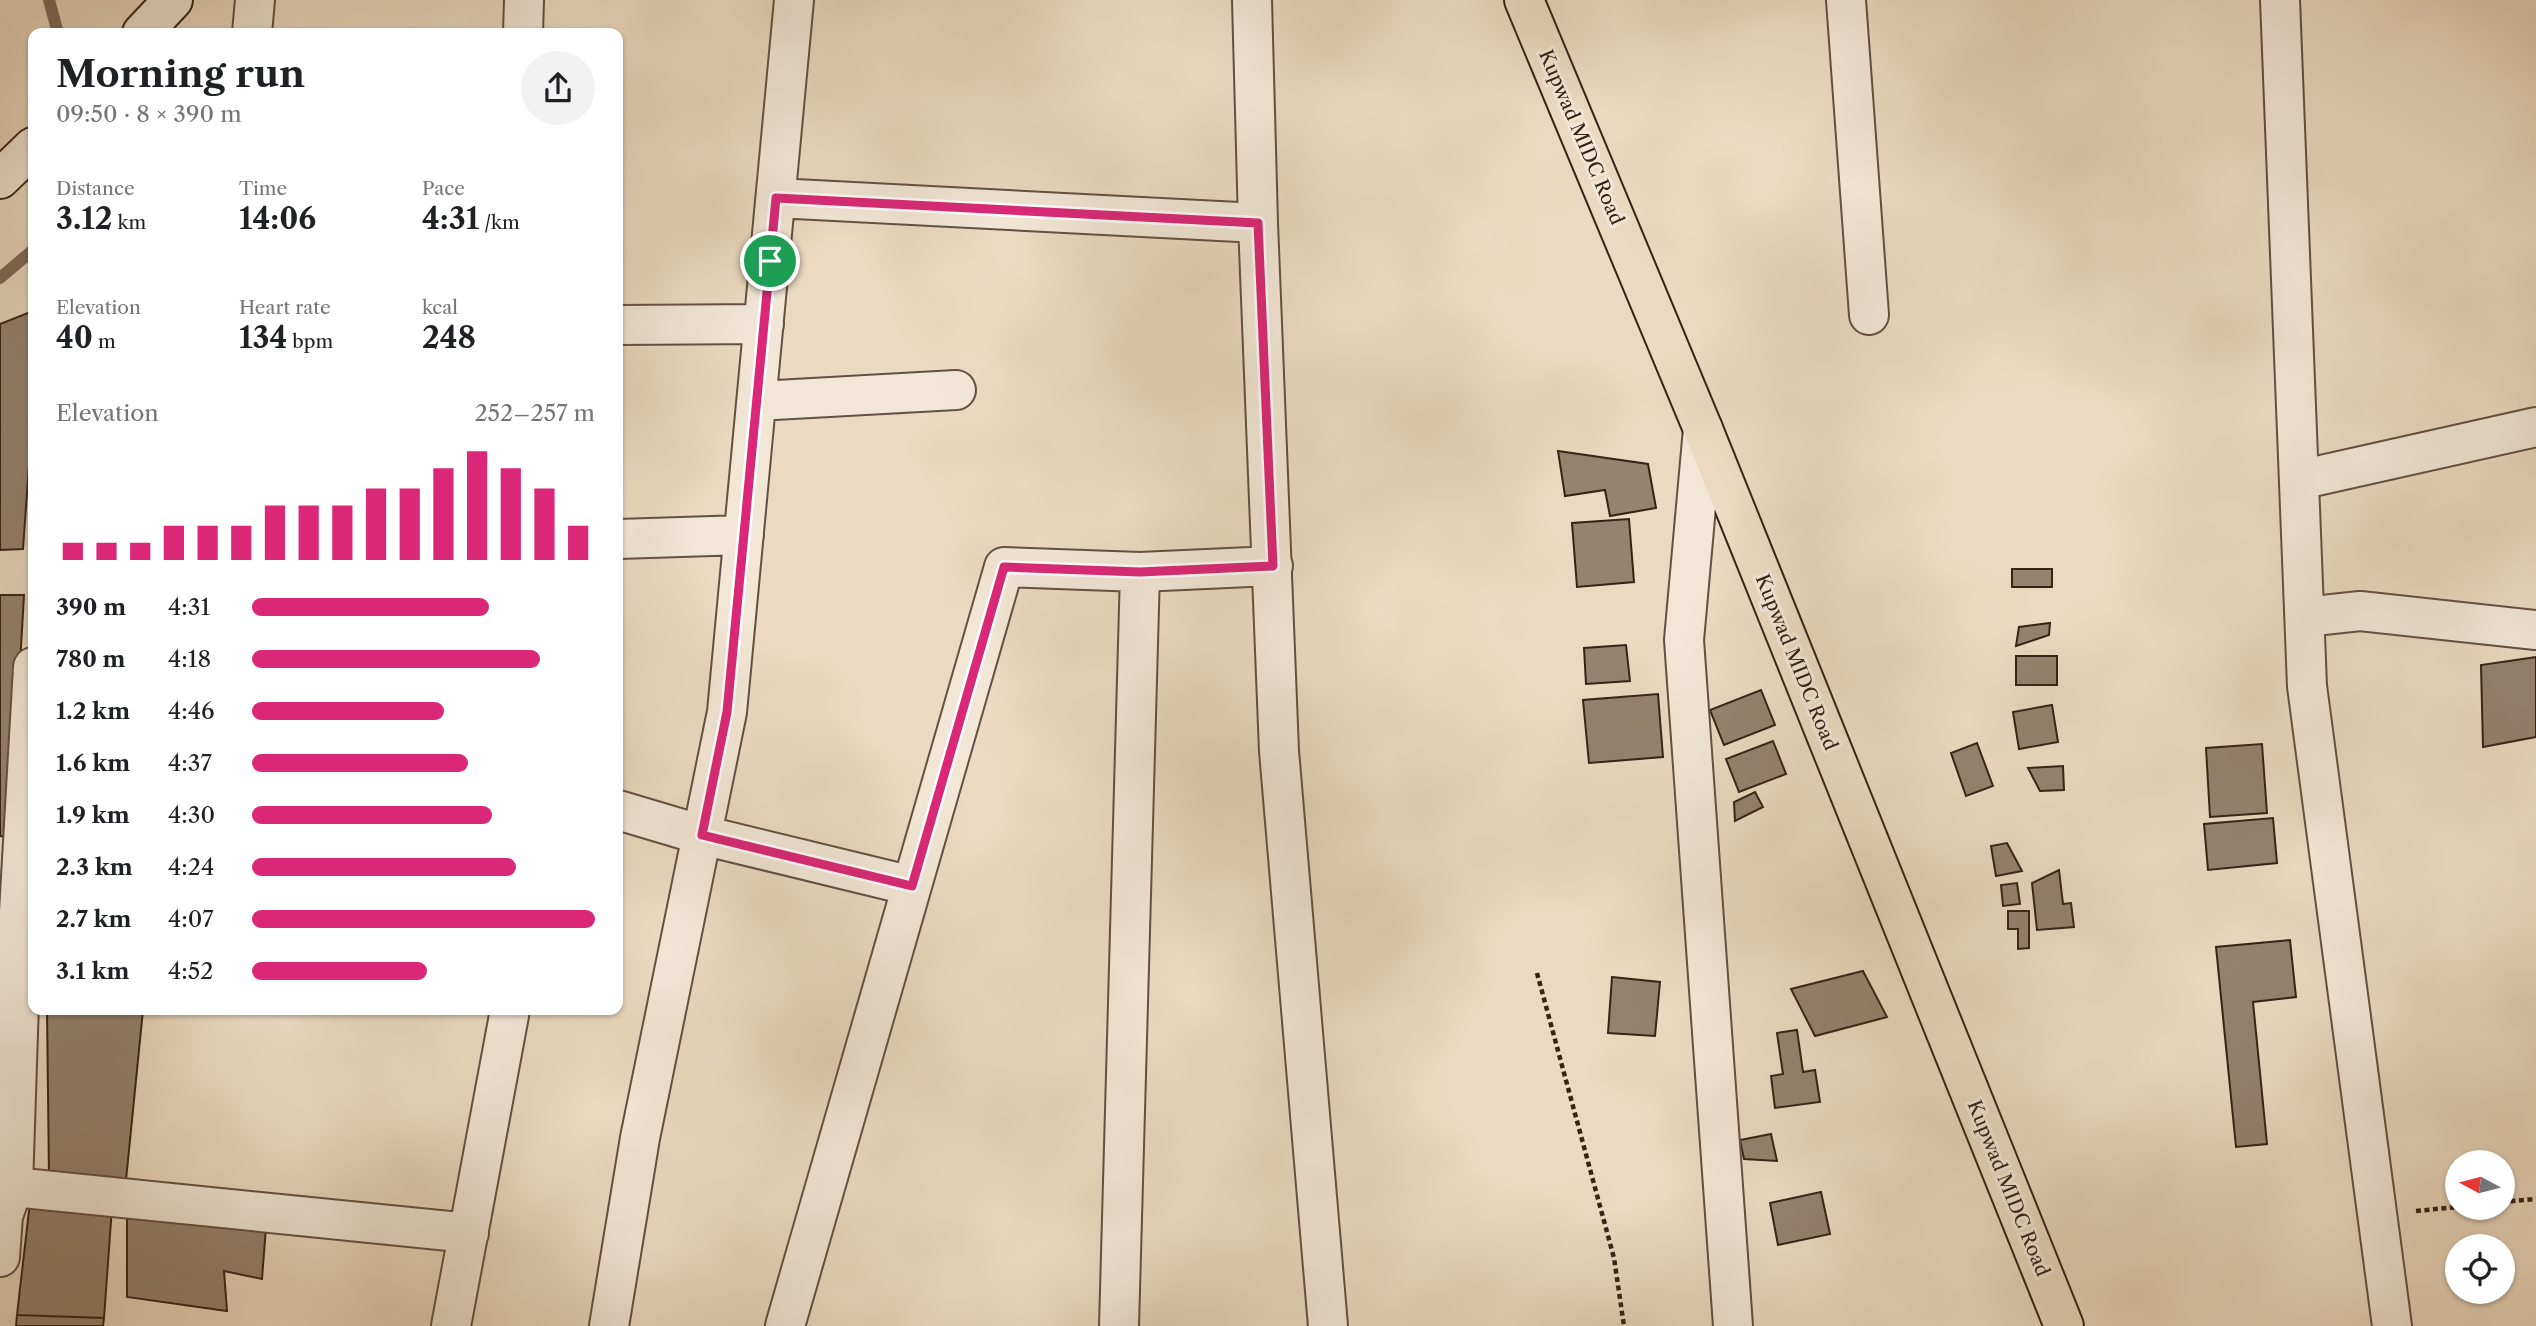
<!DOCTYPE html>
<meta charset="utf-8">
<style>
body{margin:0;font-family:"Libre Caslon Text",serif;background:#f2f2f2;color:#202124;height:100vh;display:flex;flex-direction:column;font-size:26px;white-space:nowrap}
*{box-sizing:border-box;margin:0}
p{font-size:23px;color:#757577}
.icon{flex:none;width:38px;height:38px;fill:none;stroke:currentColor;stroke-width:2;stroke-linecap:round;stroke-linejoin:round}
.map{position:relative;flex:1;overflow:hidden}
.drawer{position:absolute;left:28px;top:28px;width:595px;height:987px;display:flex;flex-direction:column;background:#fff;border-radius:14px;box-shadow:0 2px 5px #0004}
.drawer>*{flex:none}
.needle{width:46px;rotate:277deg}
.controls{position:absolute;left:2445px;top:1150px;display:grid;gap:14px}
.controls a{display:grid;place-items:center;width:70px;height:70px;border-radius:50%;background:#fff;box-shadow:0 2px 5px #0004;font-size:35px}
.pin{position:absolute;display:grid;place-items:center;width:60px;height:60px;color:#fff;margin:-30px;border:4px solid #fff;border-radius:50%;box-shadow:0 2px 7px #0007}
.round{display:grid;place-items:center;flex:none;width:74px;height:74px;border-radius:37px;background:#f2f2f2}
.overview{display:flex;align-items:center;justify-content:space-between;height:119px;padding:0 28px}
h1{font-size:38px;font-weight:700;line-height:52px}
.figures{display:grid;grid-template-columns:repeat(3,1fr);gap:10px;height:119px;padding:7px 28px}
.figures div{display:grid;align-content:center}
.figures b{font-size:30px;font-weight:700}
.figures small{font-size:19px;font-weight:400}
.figures p{font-size:19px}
.chart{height:196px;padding:14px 28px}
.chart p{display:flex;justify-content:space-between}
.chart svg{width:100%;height:126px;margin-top:7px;stroke:#db2777;stroke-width:6}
ul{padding:0 28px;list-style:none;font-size:23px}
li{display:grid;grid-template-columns:112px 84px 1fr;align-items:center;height:52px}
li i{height:18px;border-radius:9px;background:#db2777}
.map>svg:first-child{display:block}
</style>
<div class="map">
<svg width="2536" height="1326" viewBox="0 0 2536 1326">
<rect width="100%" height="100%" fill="#ebdac1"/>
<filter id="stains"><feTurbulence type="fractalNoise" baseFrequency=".00286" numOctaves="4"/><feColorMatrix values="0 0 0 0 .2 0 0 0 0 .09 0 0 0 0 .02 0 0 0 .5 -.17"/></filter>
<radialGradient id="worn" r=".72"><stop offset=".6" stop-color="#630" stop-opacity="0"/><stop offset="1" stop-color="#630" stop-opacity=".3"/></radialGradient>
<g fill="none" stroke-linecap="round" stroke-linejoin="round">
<path stroke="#7e6b5a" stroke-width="12" d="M 49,0 L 58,33
M 0,278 L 33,250"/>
</g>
<path fill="#95826f" stroke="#372216" stroke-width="2" d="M 33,311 L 33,410 L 23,549 L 0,550 L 0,324 Z
M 1558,451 L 1648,464 L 1656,508 L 1610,516 L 1605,490 L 1565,496 Z
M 1629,519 L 1634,582 L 1577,587 L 1572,523 Z
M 2012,569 L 2052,569 L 2052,587 L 2012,587 Z
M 0,595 L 24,595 L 10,838 L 0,836 Z
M 2050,623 L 2049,635 L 2016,646 L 2019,627 Z
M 1626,645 L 1630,681 L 1586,684 L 1584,648 Z
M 2016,656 L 2057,656 L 2057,685 L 2016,685 Z
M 2536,657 L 2536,737 L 2483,747 L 2481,665 Z
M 1761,690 L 1775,725 L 1724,745 L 1710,710 Z
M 1658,694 L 1663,757 L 1589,763 L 1583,700 Z
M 2052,705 L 2058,742 L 2019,749 L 2013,712 Z
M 1773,741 L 1786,774 L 1739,792 L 1726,759 Z
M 1977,743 L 1993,786 L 1966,796 L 1951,753 Z
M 2262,744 L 2267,813 L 2210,817 L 2206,748 Z
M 2063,766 L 2064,790 L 2040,791 L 2028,768 Z
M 1755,792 L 1763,807 L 1735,821 L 1734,802 Z
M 2273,818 L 2277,863 L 2208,870 L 2204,824 Z
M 2007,843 L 2022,871 L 1996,876 L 1991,846 Z
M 2059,870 L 2063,904 L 2071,903 L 2074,927 L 2037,930 L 2032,883 Z
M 2017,883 L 2020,904 L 2003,906 L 2001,885 Z
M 2008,911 L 2029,911 L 2029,948 L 2018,949 L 2018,929 L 2008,929 Z
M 2290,940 L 2296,997 L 2253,1002 L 2267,1144 L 2236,1147 L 2216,947 Z
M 1863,971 L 1887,1017 L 1815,1036 L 1791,989 Z
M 1612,977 L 1660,982 L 1655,1036 L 1608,1033 Z
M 47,1010 L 143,1010 L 126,1180 L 49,1176 Z
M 1797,1030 L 1803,1072 L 1815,1070 L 1820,1102 L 1775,1108 L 1771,1076 L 1783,1074 L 1777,1033 Z
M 1771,1134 L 1777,1161 L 1744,1159 L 1740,1140 Z
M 1821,1192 L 1830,1234 L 1778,1245 L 1770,1203 Z
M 30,1202 L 112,1207 L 104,1318 L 17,1315 Z
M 127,1214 L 266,1227 L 262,1279 L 224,1271 L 227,1311 L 127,1297 Z
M 17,1315 L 104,1318 L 103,1326 L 16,1326 Z"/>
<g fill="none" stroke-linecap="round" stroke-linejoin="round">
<g stroke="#645041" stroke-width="42">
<path id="street" d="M 1252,0 L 1258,223 L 1279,751 L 1328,1326
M 1846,0 L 1869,315
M 2280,0 L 2307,686 L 2392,1326
M 252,33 L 255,0
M 523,33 L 524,0
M 776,198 L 1258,223
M 618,325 L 764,324
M 757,401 L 956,390
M 1703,429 L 1684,640 L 1733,1326
M 2299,480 L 2536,427
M 618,539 L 744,535
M 2305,617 L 2360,611 L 2536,630
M 33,667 L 17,947 L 33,949
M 618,810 L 702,835 L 912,886
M 13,1187 L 469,1233
M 0,1257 L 3,1216 L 13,1187 L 19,1002 L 17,947
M 451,1326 L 510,1010
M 609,1326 L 640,1138 L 727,712 L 794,0
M 785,1326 L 1004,567 L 1140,572
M 1119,1326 L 1140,572 L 1273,566"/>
</g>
<g stroke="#372216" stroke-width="42">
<path id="secondary" d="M 142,33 L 173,0
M 0,179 L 33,147"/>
</g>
<g stroke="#372216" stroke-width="42">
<path id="primary" d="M 1524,0 L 1703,429 L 2064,1326"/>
</g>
<path stroke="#372216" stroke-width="4.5" stroke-dasharray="5 3.5" stroke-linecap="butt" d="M 1537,973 L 1614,1258 L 1624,1326
M 2502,1202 L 2536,1199
M 2416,1211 L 2457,1207"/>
<use href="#street" stroke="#f2e7d7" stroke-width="38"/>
<use href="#secondary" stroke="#f2e7d7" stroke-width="38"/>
<use href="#primary" stroke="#ebdac1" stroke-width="38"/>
</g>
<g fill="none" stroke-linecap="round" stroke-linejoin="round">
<g stroke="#fff" stroke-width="14">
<path id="route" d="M 776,198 L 1258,223 L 1273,566 L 1140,572 L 1004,567 L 912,886 L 702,835 L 727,712 Z"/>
</g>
<use href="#route" stroke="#db2777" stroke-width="9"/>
</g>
<g text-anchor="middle" stroke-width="6" stroke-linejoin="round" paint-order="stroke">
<g font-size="19" fill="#372216" stroke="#f2e7d7">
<text transform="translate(1582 137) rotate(67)" y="7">Kupwad MIDC Road</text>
<text transform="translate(1797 662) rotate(68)" y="7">Kupwad MIDC Road</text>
<text transform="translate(2009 1188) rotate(68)" y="7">Kupwad MIDC Road</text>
</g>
</g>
<rect width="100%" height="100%" filter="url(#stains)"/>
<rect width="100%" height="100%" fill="url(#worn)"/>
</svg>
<div class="controls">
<a><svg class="needle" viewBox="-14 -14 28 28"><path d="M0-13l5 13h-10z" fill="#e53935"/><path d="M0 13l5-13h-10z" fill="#757577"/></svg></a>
<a><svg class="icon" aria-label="locate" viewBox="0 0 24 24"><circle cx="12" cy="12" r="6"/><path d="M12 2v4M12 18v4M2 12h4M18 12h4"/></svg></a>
</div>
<div class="pin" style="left:770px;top:261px;background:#1e9e55"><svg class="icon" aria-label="arrive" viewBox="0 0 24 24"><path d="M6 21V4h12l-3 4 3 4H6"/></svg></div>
<section class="drawer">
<div class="overview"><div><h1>Morning run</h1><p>09:50 · 8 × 390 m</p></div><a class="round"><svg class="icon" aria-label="share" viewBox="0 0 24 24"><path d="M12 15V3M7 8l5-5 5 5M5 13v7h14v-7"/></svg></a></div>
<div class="figures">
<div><p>Distance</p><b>3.12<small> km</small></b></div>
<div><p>Time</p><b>14:06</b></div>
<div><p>Pace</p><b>4:31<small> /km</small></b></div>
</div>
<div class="figures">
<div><p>Elevation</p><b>40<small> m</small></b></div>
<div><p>Heart rate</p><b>134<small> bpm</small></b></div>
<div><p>kcal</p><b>248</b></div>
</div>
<div class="chart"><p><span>Elevation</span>252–257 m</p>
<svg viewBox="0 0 160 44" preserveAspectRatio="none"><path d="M5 44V38M15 44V38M25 44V38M35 44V32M45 44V32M55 44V32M65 44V25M75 44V25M85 44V25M95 44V19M105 44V19M115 44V12M125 44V6M135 44V12M145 44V19M155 44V32"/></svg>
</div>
<ul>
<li><b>390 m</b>4:31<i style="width:69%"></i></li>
<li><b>780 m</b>4:18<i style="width:84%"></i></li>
<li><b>1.2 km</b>4:46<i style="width:56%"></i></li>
<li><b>1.6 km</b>4:37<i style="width:63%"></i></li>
<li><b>1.9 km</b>4:30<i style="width:70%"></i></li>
<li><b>2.3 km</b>4:24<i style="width:77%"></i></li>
<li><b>2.7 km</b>4:07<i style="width:100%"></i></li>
<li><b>3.1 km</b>4:52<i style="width:51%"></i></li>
</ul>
</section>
</div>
